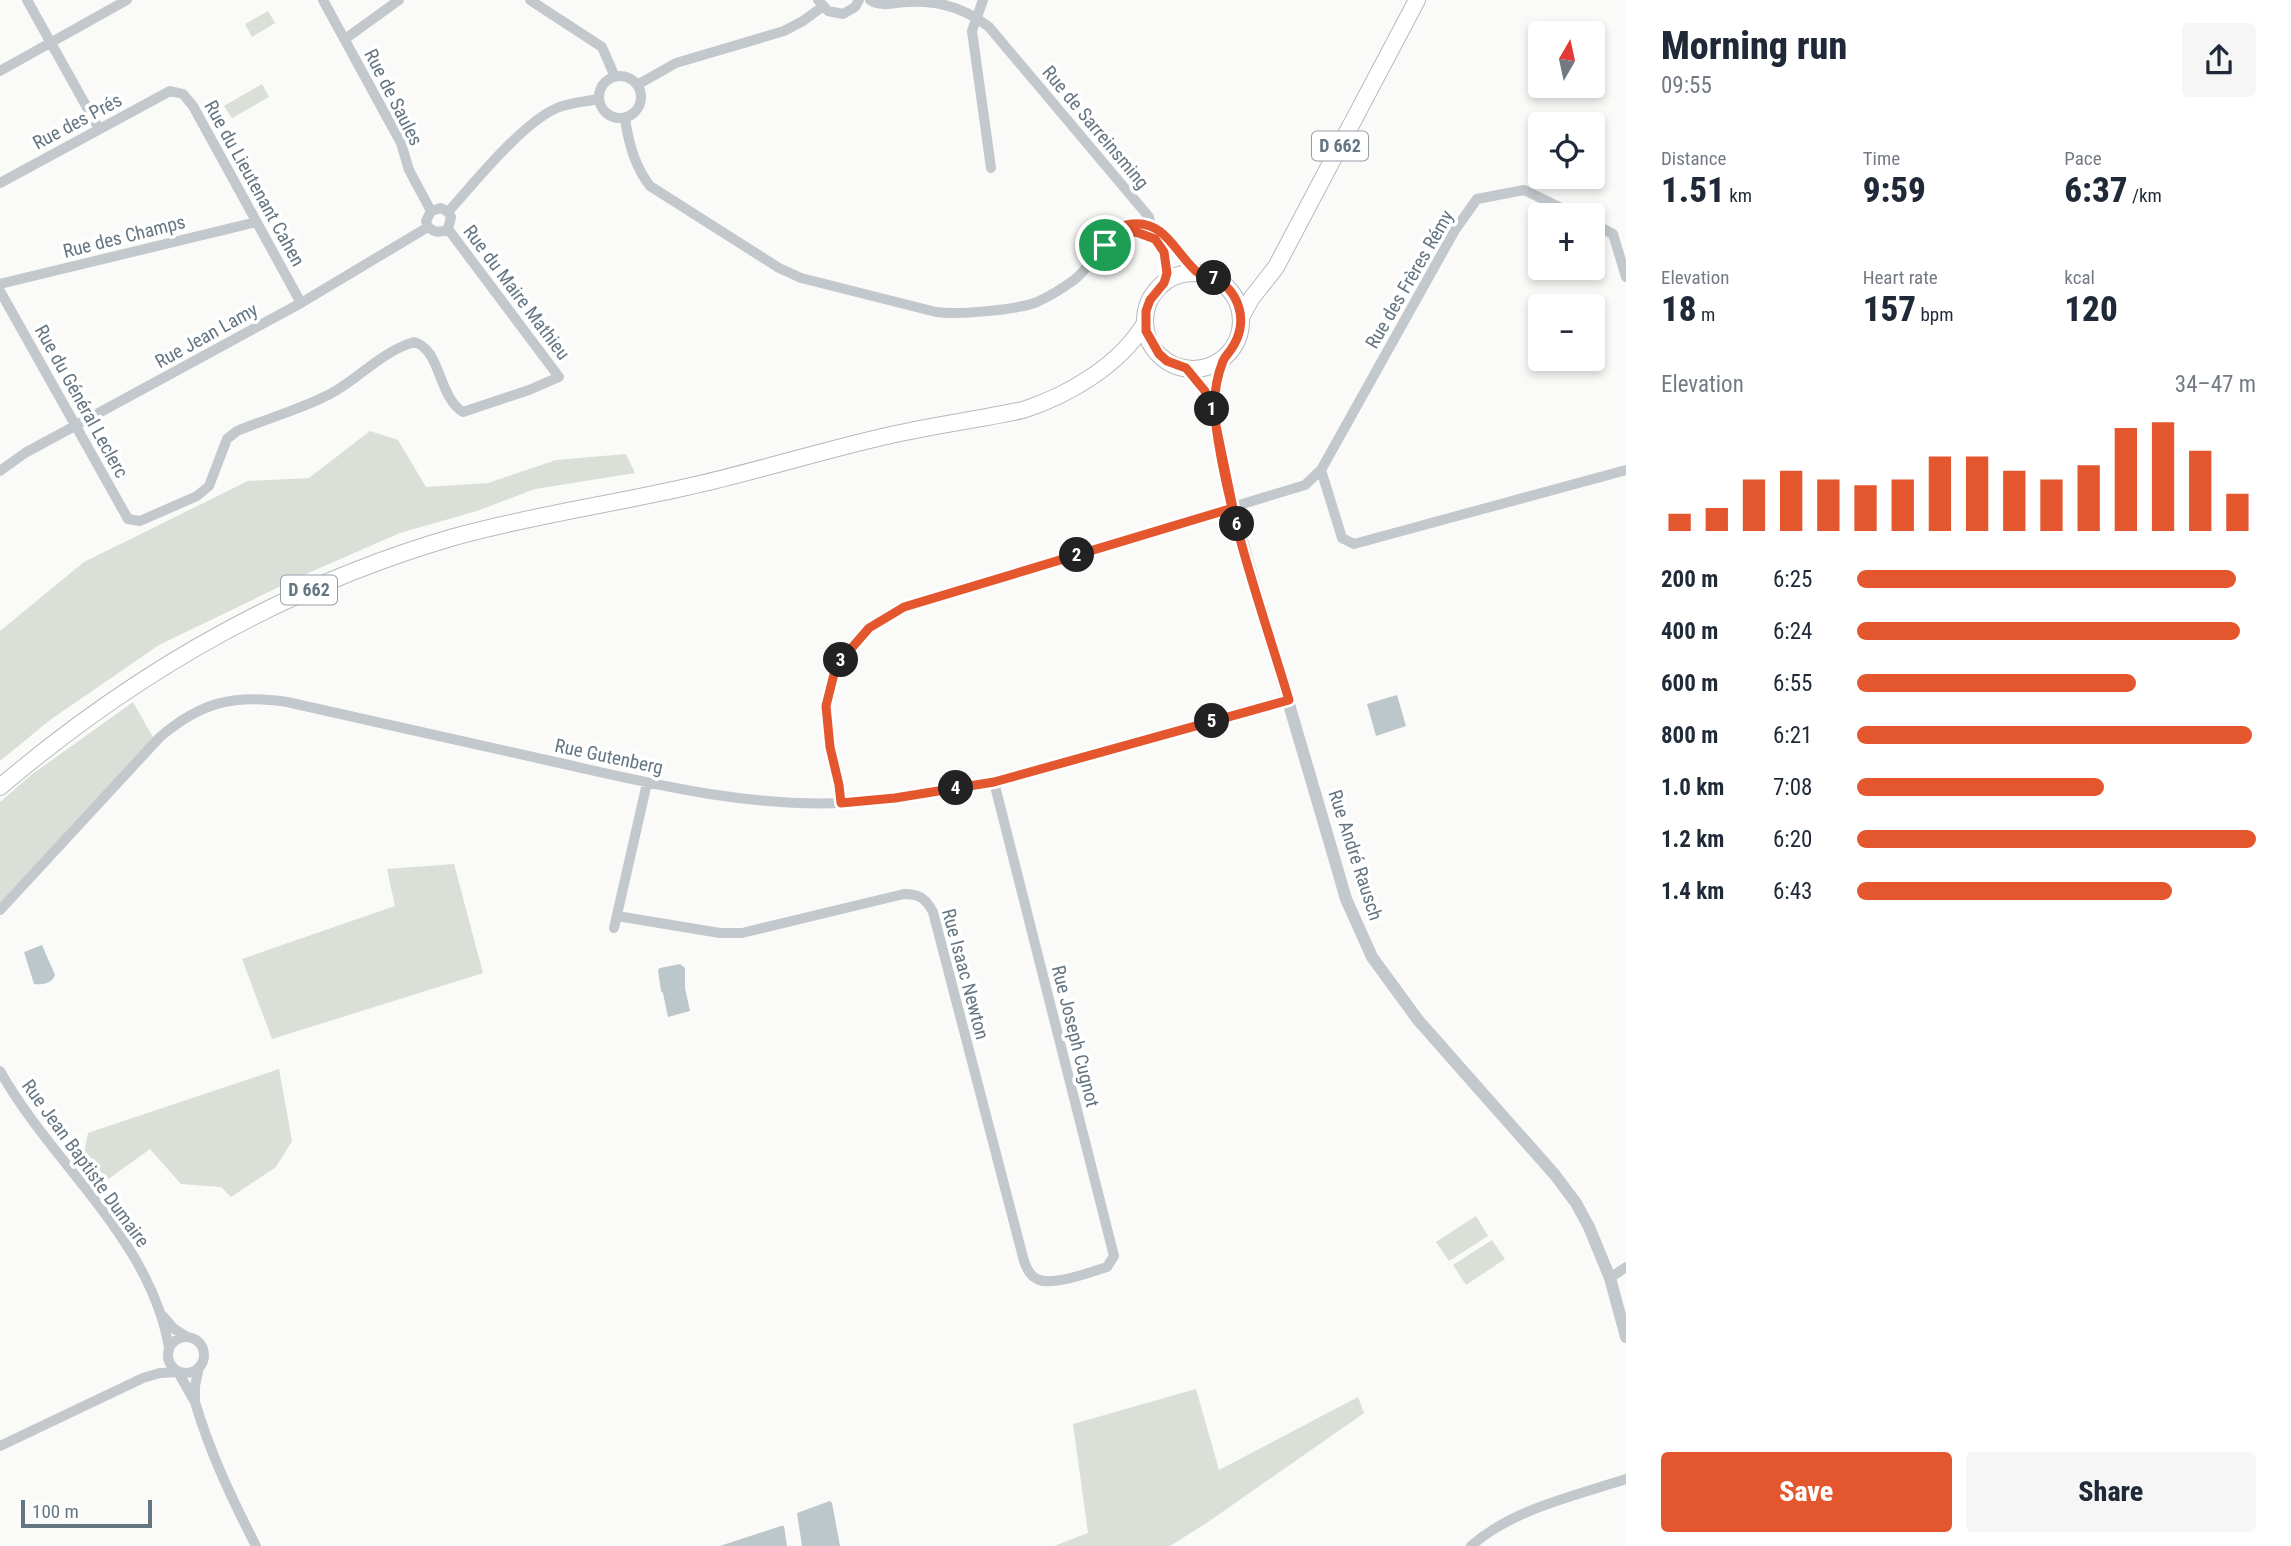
<!DOCTYPE html>
<meta charset="utf-8">
<style>
body{margin:0;font-family:"Roboto Condensed",sans-serif;background:#f6f6f7;color:#1f2937;height:100vh;display:flex;flex-direction:column;font-size:26px;white-space:nowrap}
*{box-sizing:border-box;margin:0}
p{font-size:23px;color:#747a83}
.icon{flex:none;width:38px;height:38px;fill:none;stroke:currentColor;stroke-width:2;stroke-linecap:round;stroke-linejoin:round}
.map{position:relative;flex:1;overflow:hidden}
.details{display:flex;flex-direction:column;background:#fff;width:665px}
.details>*{flex:none}
.needle{width:46px;rotate:9deg}
.fabs{position:absolute;left:1528px;top:21px;display:grid;gap:14px}
.fabs a{display:grid;place-items:center;width:77px;height:77px;border-radius:7px;background:#fff;box-shadow:0 4px 10px #0003;font-size:35px}
.scale{position:absolute;left:21px;bottom:18px;width:131px;box-sizing:border-box;padding-left:7px;border:4px solid #657683;border-top:0;font-size:19px;line-height:24px;white-space:nowrap;color:#657683;-webkit-text-stroke:5px #fff;paint-order:stroke}
.pin{position:absolute;display:grid;place-items:center;width:60px;height:60px;color:#fff;margin:-30px;border:4px solid #fff;border-radius:50%;box-shadow:0 2px 7px #0007}
.km{position:absolute;width:35px;height:35px;margin:-18px;border-radius:50%;background:#222;color:#fff;font-size:19px;line-height:35px;text-align:center}
.round{display:grid;place-items:center;flex:none;width:74px;height:74px;border-radius:7px;background:#f6f6f7}
.summary{display:flex;align-items:center;justify-content:space-between;height:119px;padding:0 35px}
h1{font-size:38px;font-weight:800;line-height:52px}
.figures{display:grid;grid-template-columns:repeat(3,1fr);gap:10px;height:119px;padding:7px 35px}
.figures div{display:grid;align-content:center}
.figures b{font-size:35px;font-weight:800}
.figures small{font-size:19px;font-weight:400}
.figures p{font-size:19px}
.chart{height:196px;padding:14px 35px}
.chart p{display:flex;justify-content:space-between}
.chart svg{width:100%;height:126px;margin-top:7px;stroke:#e4572e;stroke-width:6}
.button{display:flex;gap:14px;margin-top:auto;padding:14px 35px}
.button a{flex:1;height:80px;border-radius:7px;background:#e4572e;color:#fff;font-size:28px;font-weight:800;line-height:80px;text-align:center}
.button a+a{background:#f6f6f7;color:#1f2937}
ul{padding:0 35px;list-style:none;font-size:23px}
li{display:grid;grid-template-columns:112px 84px 1fr;align-items:center;height:52px}
li i{height:18px;border-radius:9px;background:#e4572e}
main{display:flex;flex:1;min-height:0}
.map>svg:first-child{display:block}
</style>
<main>
<div class="map">
<svg width="1626" height="1546" viewBox="0 0 1626 1546">
<rect width="100%" height="100%" fill="#fafaf8"/>
<path fill="#dadfd7" d="M 268,11 L 275,23 L 252,37 L 245,24 Z
M 262,84 L 269,97 L 232,118 L 224,106 Z
M 370,431 L 398,440 L 426,487 L 488,483 L 556,460 L 626,454 L 635,473 L 535,489 L 477,511 L 400,533 L 306,574 L 159,645 L 50,720 L 0,761 L 0,631 L 84,562 L 248,481 L 309,478 Z
M 133,702 L 154,739 L 0,903 L 0,802 L 31,775 Z
M 454,864 L 483,973 L 272,1039 L 242,959 L 395,906 L 387,869 Z
M 279,1069 L 292,1141 L 276,1167 L 231,1197 L 221,1187 L 181,1184 L 150,1149 L 103,1183 L 84,1154 L 88,1133 Z
M 1476,1216 L 1488,1236 L 1449,1261 L 1436,1242 Z
M 1492,1240 L 1505,1259 L 1466,1285 L 1453,1265 Z
M 1196,1389 L 1219,1470 L 1358,1397 L 1364,1413 L 1208,1522 L 1170,1546 L 1054,1546 L 1088,1533 L 1073,1424 Z"/>
<path fill="#bbc7cb" d="M 1397,695 L 1406,726 L 1376,736 L 1367,704 Z
M 42,945 L 55,975 C 52,984 42,985 34,984 L 24,952 Z
M 680,964 L 685,968 L 685,988 L 690,1011 L 668,1017 L 663,993 L 661,991 L 658,970 L 660,968 Z
M 830,1501 L 832,1503 L 840,1546 L 802,1546 L 797,1513 Z
M 781,1526 L 784,1526 L 787,1546 L 720,1546 Z"/>
<g fill="none" stroke-linecap="round" stroke-linejoin="round">
<g stroke="#b5babe" stroke-width="18">
<path id="primary" d="M1145 321a48 48 0 1 1 96 0a48 48 0 1 1-96 0Z
M 1241,317 L 1251,299 L 1276,267 L 1417,0
M 0,787 C 134,673 285,586 454,537 C 536,514 621,503 704,483 C 763,469 822,451 882,437 C 928,426 976,420 1023,410 C 1069,395 1120,365 1145,323"/>
</g>
<path stroke="#c3c8cc" stroke-width="10" d="M 27,0 L 99,129
M 323,0 L 401,143 L 409,170 L 431,211
M 530,0 L 602,47 L 615,77
M 818,0 L 828,11 L 843,14 L 855,7 L 859,0
M 870,0 C 883,8 895,2 909,2 C 938,0 966,9 989,27 L 1149,217 L 1151,226
M 983,0 L 972,31 L 991,168
M 345,39 L 399,0
M 0,71 L 127,0
M599 97a21 21 0 1 1 42 0a21 21 0 1 1-42 0Z
M 637,85 L 676,63 L 784,31 L 803,21 L 822,7
M 625,118 C 628,141 635,167 650,186 L 779,268 L 801,278 L 936,312 C 958,315 1017,310 1037,302 C 1050,296 1063,288 1074,280 C 1098,262 1107,221 1139,223 C 1166,225 1182,255 1199,274
M 0,183 L 170,91 L 183,94 L 193,106 L 301,303
M 448,212 C 475,182 522,123 557,108 C 571,102 584,102 599,99
M 1592,223 L 1613,234 L 1626,277
M 428,227 C 435,233 440,233 448,229 L 451,217 L 448,212
M 428,227 L 426,221 L 431,211 L 441,208 L 448,212
M 1105,245 C 1142,222 1176,235 1164,283
M 0,284 L 256,222
M 0,291 L 128,519 L 140,521 L 197,496 L 209,486 L 227,439 L 237,431 C 266,419 311,406 337,390 C 363,374 384,351 414,342 C 441,349 438,397 463,412 L 529,390 L 559,377 L 448,229
M 1321,470 L 1342,538 L 1354,544 L 1626,470
M 0,471 L 25,453 L 301,303 L 428,227
M 841,803 L 839,785 L 830,747 L 826,706 L 836,666 L 869,628 L 904,607 L 1305,485 L 1321,470 L 1455,230 L 1477,199 L 1524,190 L 1576,215
M 0,910 L 160,737 C 201,702 234,694 287,702 C 376,722 466,742 555,762 C 649,783 744,807 842,803 C 996,795 1140,734 1289,700
M 617,916 L 720,933 L 742,933 L 904,894 C 920,894 926,899 933,912 L 1024,1261 C 1027,1268 1029,1275 1037,1279 C 1052,1287 1090,1272 1107,1267 L 1114,1256 L 994,782
M 614,928 L 647,783
M 0,1071 C 52,1164 151,1239 169,1348
M 1610,1278 L 1626,1267
M 163,1316 L 173,1328 L 187,1337
M168 1355a18 18 0 1 1 36 0a18 18 0 1 1-36 0Z
M 195,1402 C 210,1453 232,1499 256,1546
M 0,1446 L 143,1378 L 160,1373 L 178,1372 L 195,1402 L 195,1386 L 199,1367
M 1471,1546 C 1513,1509 1574,1496 1626,1479"/>
<path stroke="#c3c8cc" stroke-width="12" d="M 1186,368 C 1224,405 1220,463 1234,511 C 1269,641 1309,770 1346,899 L 1372,957 L 1418,1020 L 1555,1175 L 1576,1203 L 1589,1227 L 1610,1278 L 1626,1337
M 1215,408 L 1217,380 L 1224,357"/>
<use href="#primary" stroke="#fff" stroke-width="16"/>
</g>
<g fill="none" stroke-linecap="round" stroke-linejoin="round">
<g stroke="#fff" stroke-width="14">
<path id="route" d="M 1105,245 L 1121,235 L 1136,232 L 1155,239 L 1164,252 L 1167,273 L 1164,283 L 1150,300 L 1146,311 L 1146,331 L 1159,354 L 1167,361 L 1186,368 L 1205,391 L 1214,416 L 1233,508 L 904,607 L 869,628 L 836,666 L 826,706 L 830,747 L 839,785 L 841,803 L 895,798 L 994,782 L 1289,700 C 1262,610 1226,511 1215,418 C 1213,398 1216,379 1223,361 C 1225,356 1229,353 1232,348 C 1240,336 1243,321 1239,308 C 1235,294 1225,283 1212,277 C 1207,275 1201,275 1197,272 C 1176,254 1165,220 1132,224 C 1117,226 1111,232 1105,245"/>
</g>
<use href="#route" stroke="#e4572e" stroke-width="9"/>
</g>
<g text-anchor="middle" stroke-width="7" stroke-linejoin="round" paint-order="stroke">
<g fill="#fff" stroke="#939fa8" stroke-width="2">
<rect x="1312" y="131.5" width="56" height="29" rx="5"/>
<rect x="281" y="575.5" width="56" height="29" rx="5"/>
</g>
<g font-size="18" font-weight="bold" fill="#657683">
<text x="1340" y="152">D 662</text>
<text x="309" y="596">D 662</text>
</g>
<g font-size="19" fill="#657683" stroke="#fff">
<text transform="translate(394 97) rotate(63)" y="7">Rue de Saules</text>
<text transform="translate(77 121) rotate(-28)" y="7">Rue des Prés</text>
<text transform="translate(1096 127) rotate(50)" y="7">Rue de Sarreinsming</text>
<text transform="translate(255 183) rotate(61)" y="7">Rue du Lieutenant Cahen</text>
<text transform="translate(124 236) rotate(-14)" y="7">Rue des Champs</text>
<text transform="translate(1409 279) rotate(-60)" y="7">Rue des Frères Rémy</text>
<text transform="translate(517 292) rotate(53)" y="7">Rue du Maire Mathieu</text>
<text transform="translate(206 335) rotate(-29)" y="7">Rue Jean Lamy</text>
<text transform="translate(82 401) rotate(61)" y="7">Rue du Général Leclerc</text>
<text transform="translate(609 756) rotate(12)" y="7">Rue Gutenberg</text>
<text transform="translate(1356 855) rotate(72)" y="7">Rue André Rausch</text>
<text transform="translate(966 974) rotate(75)" y="7">Rue Isaac Newton</text>
<text transform="translate(1076 1036) rotate(76)" y="7">Rue Joseph Cugnot</text>
<text transform="translate(86 1163) rotate(54)" y="7">Rue Jean Baptiste Dumaire</text>
</g>
</g>
</svg>
<div class="fabs">
<a><svg class="needle" viewBox="-14 -14 28 28"><path d="M0-13l5 13h-10z" fill="#e53935"/><path d="M0 13l5-13h-10z" fill="#747a83"/></svg></a>
<a><svg class="icon" aria-label="locate" viewBox="0 0 24 24"><circle cx="12" cy="12" r="6"/><path d="M12 2v4M12 18v4M2 12h4M18 12h4"/></svg></a>
<a>+</a>
<a>−</a>
</div>
<div class="scale">100 m</div>
<div class="pin" style="left:1105px;top:245px;background:#1e9e55"><svg class="icon" aria-label="arrive" viewBox="0 0 24 24"><path d="M6 21V4h12l-3 4 3 4H6"/></svg></div>
<b class="km" style="left:1212px;top:409px">1</b>
<b class="km" style="left:1077px;top:555px">2</b>
<b class="km" style="left:841px;top:660px">3</b>
<b class="km" style="left:956px;top:788px">4</b>
<b class="km" style="left:1212px;top:721px">5</b>
<b class="km" style="left:1237px;top:524px">6</b>
<b class="km" style="left:1214px;top:278px">7</b>
</div>
<section class="details">
<div class="summary"><div><h1>Morning run</h1><p>09:55</p></div><a class="round"><svg class="icon" aria-label="share" viewBox="0 0 24 24"><path d="M12 15V3M7 8l5-5 5 5M5 13v7h14v-7"/></svg></a></div>
<div class="figures">
<div><p>Distance</p><b>1.51<small> km</small></b></div>
<div><p>Time</p><b>9:59</b></div>
<div><p>Pace</p><b>6:37<small> /km</small></b></div>
</div>
<div class="figures">
<div><p>Elevation</p><b>18<small> m</small></b></div>
<div><p>Heart rate</p><b>157<small> bpm</small></b></div>
<div><p>kcal</p><b>120</b></div>
</div>
<div class="chart"><p><span>Elevation</span>34–47 m</p>
<svg viewBox="0 0 160 44" preserveAspectRatio="none"><path d="M5 44V38M15 44V36M25 44V26M35 44V23M45 44V26M55 44V28M65 44V26M75 44V18M85 44V18M95 44V23M105 44V26M115 44V21M125 44V8M135 44V6M145 44V16M155 44V31"/></svg>
</div>
<ul>
<li><b>200 m</b>6:25<i style="width:95%"></i></li>
<li><b>400 m</b>6:24<i style="width:96%"></i></li>
<li><b>600 m</b>6:55<i style="width:70%"></i></li>
<li><b>800 m</b>6:21<i style="width:99%"></i></li>
<li><b>1.0 km</b>7:08<i style="width:62%"></i></li>
<li><b>1.2 km</b>6:20<i style="width:100%"></i></li>
<li><b>1.4 km</b>6:43<i style="width:79%"></i></li>
</ul>
<div class="button"><a>Save</a><a>Share</a></div>
</section>
</main>
